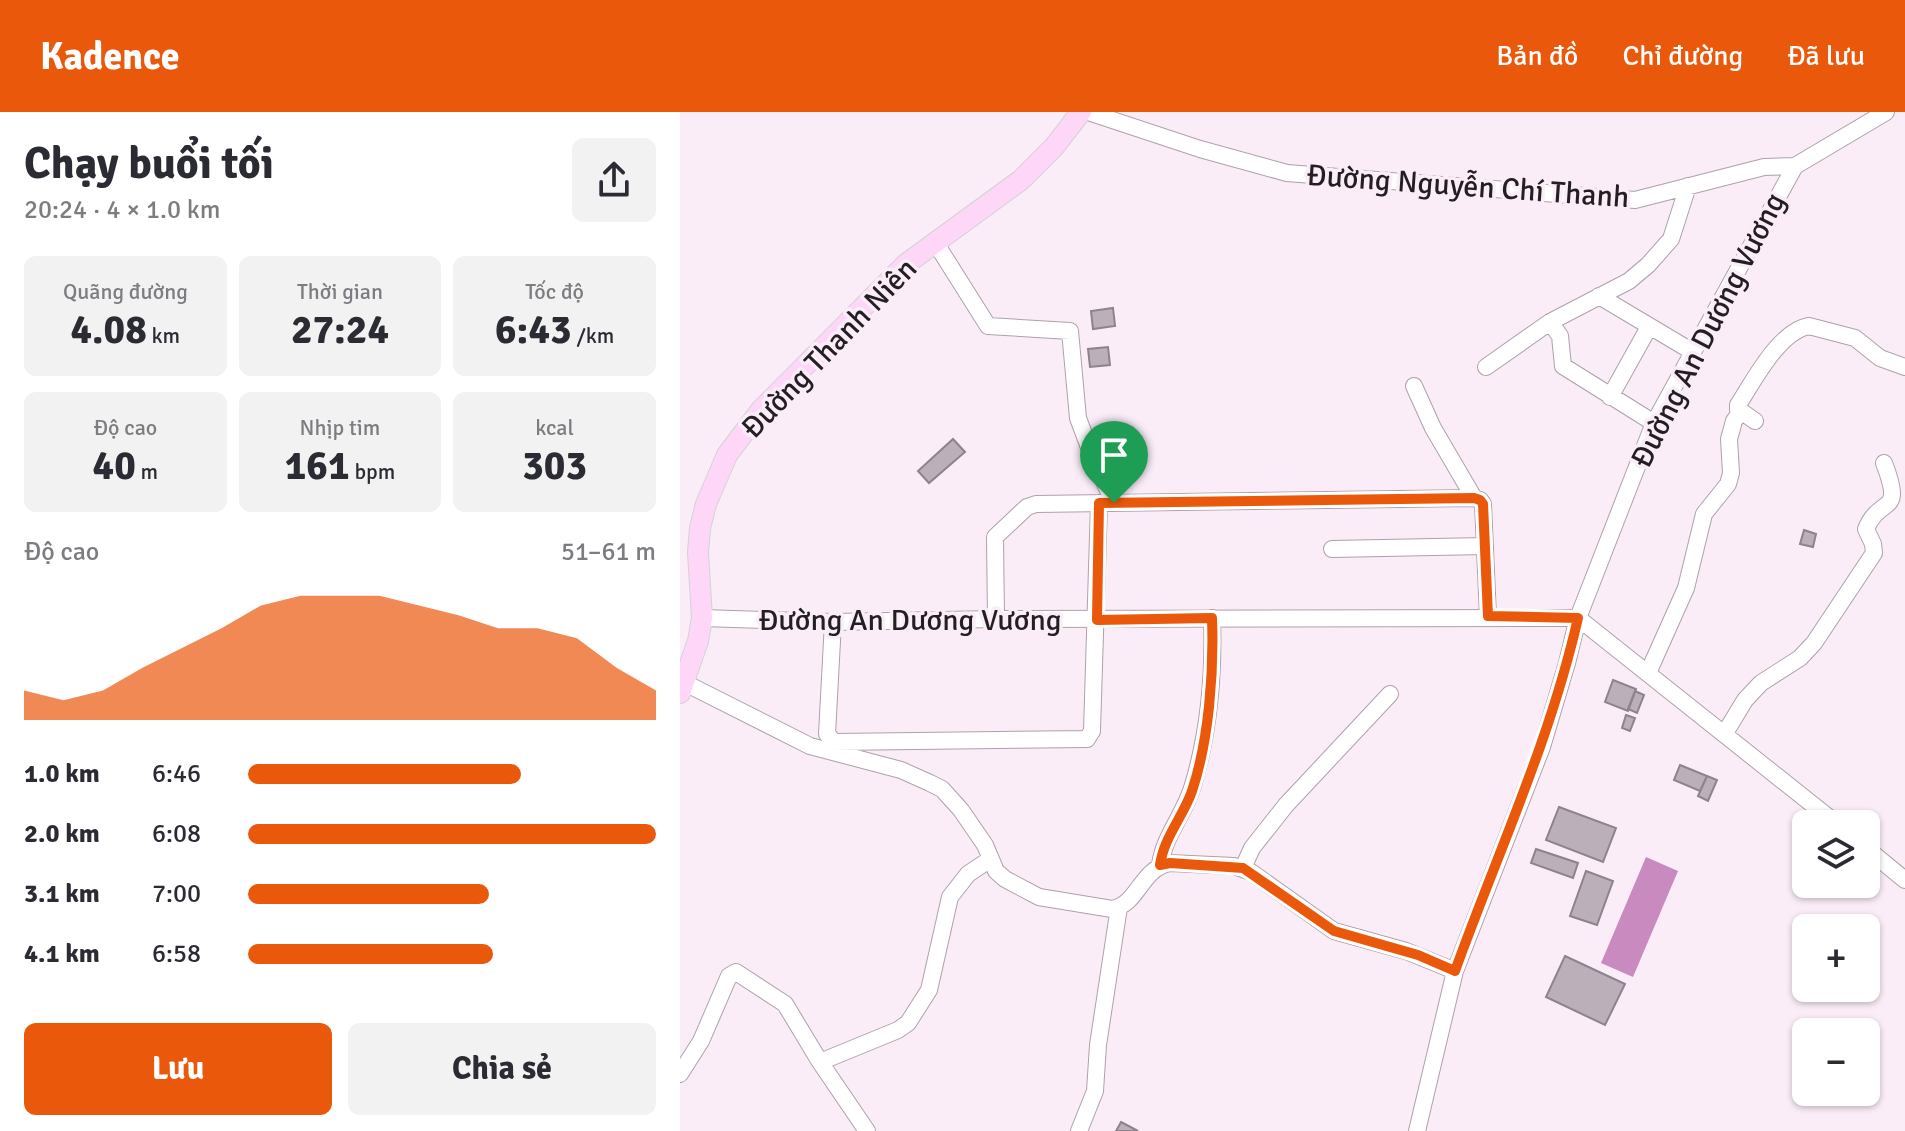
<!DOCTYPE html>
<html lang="vi">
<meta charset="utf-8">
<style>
body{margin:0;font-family:Signika,sans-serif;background:#f2f2f3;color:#2b2b33;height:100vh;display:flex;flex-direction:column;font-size:30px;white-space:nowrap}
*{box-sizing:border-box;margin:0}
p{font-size:26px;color:#7c7c81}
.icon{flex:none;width:44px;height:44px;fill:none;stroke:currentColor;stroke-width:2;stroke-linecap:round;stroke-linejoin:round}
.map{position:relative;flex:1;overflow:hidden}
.sheet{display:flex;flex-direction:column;background:#fff;width:680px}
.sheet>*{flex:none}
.controls{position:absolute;left:1112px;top:698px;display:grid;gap:16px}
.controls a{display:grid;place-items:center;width:88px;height:88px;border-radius:12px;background:#fff;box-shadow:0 2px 6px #0004;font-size:40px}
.pin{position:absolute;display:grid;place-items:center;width:68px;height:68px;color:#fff;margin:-82px -34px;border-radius:50% 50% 50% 0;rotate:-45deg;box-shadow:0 0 8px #0007}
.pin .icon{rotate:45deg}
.round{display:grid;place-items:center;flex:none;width:84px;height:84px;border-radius:12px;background:#f2f2f3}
.summary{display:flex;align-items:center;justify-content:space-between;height:136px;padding:0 24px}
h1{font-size:44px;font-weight:700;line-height:60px}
.figures{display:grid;grid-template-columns:repeat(3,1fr);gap:12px;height:136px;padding:8px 24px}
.figures div{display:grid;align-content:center;border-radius:12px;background:#f2f2f3;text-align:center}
.figures b{font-size:40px;font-weight:700}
.figures small{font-size:22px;font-weight:400}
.figures p{font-size:22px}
.chart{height:224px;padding:16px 24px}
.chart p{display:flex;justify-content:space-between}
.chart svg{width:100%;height:144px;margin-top:8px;fill:#ea580c;opacity:.7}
.button{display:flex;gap:16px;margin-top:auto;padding:16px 24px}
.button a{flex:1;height:92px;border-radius:12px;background:#ea580c;color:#fff;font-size:32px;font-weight:700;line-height:92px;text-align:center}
.button a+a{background:#f2f2f3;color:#2b2b33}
ul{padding:0 24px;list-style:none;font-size:26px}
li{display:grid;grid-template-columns:128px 96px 1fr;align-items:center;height:60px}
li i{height:20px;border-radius:10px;background:#ea580c}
header{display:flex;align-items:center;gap:48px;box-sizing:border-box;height:112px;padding:0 40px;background:#ea580c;color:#fff}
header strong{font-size:38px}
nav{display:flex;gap:44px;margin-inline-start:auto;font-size:28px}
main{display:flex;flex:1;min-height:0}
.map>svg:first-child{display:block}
</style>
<header>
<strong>Kadence</strong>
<nav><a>Bản đồ</a><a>Chỉ đường</a><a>Đã lưu</a></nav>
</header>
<main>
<section class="sheet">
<div class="summary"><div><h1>Chạy buổi tối</h1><p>20:24 · 4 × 1.0 km</p></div><a class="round"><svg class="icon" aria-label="share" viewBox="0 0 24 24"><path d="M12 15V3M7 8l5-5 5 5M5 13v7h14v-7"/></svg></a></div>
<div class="figures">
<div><p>Quãng đường</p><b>4.08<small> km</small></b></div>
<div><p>Thời gian</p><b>27:24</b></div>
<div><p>Tốc độ</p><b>6:43<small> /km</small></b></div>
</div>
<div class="figures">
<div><p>Độ cao</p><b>40<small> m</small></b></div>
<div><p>Nhịp tim</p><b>161<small> bpm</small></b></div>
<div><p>kcal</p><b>303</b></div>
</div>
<div class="chart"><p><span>Độ cao</span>51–61 m</p>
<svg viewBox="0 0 160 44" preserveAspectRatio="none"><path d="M0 44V35L10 38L20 35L30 28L40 22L50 16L60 9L70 6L80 6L90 6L100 9L110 12L120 16L130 16L140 19L150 28L160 35V44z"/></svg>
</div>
<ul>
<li><b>1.0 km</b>6:46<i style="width:67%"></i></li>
<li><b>2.0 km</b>6:08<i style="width:100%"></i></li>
<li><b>3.1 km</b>7:00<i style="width:59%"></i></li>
<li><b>4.1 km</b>6:58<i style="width:60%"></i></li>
</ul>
<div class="button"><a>Lưu</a><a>Chia sẻ</a></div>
</section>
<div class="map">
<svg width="1225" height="1019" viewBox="0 0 1225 1019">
<rect width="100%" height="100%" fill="#faedf8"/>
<path fill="#c98abf" d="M 966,745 L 998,759 L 953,865 L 921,851 Z"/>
<path fill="#bbafb9" stroke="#8e828c" stroke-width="2" d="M 433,196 L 435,214 L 413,217 L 411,199 Z
M 428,235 L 430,253 L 410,255 L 408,237 Z
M 273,327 L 285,340 L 249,371 L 238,359 Z
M 1124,418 L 1136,422 L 1133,435 L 1120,432 Z
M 933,568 L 956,577 L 948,599 L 925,590 Z
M 955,579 L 964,583 L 957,601 L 948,597 Z
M 946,603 L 955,606 L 950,619 L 942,616 Z
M 1000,653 L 1027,664 L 1020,679 L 994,668 Z
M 1027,664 L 1037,668 L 1028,689 L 1018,684 Z
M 879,695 L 936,716 L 923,750 L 866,728 Z
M 856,737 L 898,751 L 893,766 L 851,751 Z
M 906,759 L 933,769 L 917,813 L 890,804 Z
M 885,844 L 945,872 L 925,913 L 866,885 Z
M 441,1010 L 458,1019 L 436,1019 Z"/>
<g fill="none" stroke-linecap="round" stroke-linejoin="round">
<g stroke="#ada1ab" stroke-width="18">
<path id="minor" d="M 408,0 L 520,37 L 607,61 L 955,88 L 1084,55 L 1115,54 L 1206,0
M 255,130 L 308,214 L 390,219 L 398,306 L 413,346 L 434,391
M 919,184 L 1013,240
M 870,210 L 880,224 L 883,254 L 974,311
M 806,255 L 870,210 L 949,169 L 968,153 L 991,127 L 1008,74
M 734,274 L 753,316 L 794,386
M 930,285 L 969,215
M 1075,309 L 1058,297 L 1058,293 C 1073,270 1099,219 1129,214 L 1175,226 L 1200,246 L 1225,255
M 652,437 L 805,434
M 22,506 L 153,510 L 316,507 L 898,506 L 974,311 L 1115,54
M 316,507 L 315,425 L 347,395 L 356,392 L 794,386 L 800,388 L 803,392 L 808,504
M 153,510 L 147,622 L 154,630 L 407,627 L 412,619 L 419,391
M 968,561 L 1006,476 L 1024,402 L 1048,372 L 1051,361 L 1049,327 L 1054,309 L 1061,299
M 5,571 L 130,634 L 221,658 L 250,671 L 262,677 L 281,698 L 305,733 L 316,759 L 325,767 L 359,785 L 432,797 C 459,792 460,757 490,751 L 554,754 L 571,760 L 654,819 L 726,839 L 775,859
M 1045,621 L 1065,588 L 1081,571 L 1120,546 L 1134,531 L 1194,441 L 1193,432 L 1186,417 C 1200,383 1225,405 1204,351
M 1186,736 L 1225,768
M 480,753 C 484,723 505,702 513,673 C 529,619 534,562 532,506
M 563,756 L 572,736 L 606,693 L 710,582
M 140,950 L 218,918 L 228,911 L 249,878 L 270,785 L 288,762 L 309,748
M 0,962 L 21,929 L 49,864 L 56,860 L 105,892 L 140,950 L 187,1019
M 399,1019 L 415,979 L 418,933 L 439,795
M 737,1019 L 775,859 L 862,635 L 887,551 L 898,506 L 1157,712"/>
</g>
<g stroke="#d3d2d3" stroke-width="22">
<path id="major" d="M 0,581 L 18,529 L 22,506 L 18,440 L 20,416 L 26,392 L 47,343 L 81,298 L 226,152 L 341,68 L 374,35 L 401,0"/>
</g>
<use href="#minor" stroke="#fff" stroke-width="16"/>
<use href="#major" stroke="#fed7f8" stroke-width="20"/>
</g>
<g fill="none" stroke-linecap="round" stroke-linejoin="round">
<g stroke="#fff" stroke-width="16">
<path id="route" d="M 794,386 L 800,388 L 803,392 L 808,504 L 898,506 C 870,629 818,740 775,859 L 738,843 L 654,819 L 563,756 L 490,751 L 480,753 C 484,725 503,705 512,679 C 529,628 534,560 532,506 L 417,508 L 419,391 Z"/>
</g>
<use href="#route" stroke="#ea580c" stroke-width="10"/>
</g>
<g text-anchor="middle" stroke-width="7" stroke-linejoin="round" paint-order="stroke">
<g font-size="30" fill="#231e22" stroke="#faedf8">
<text transform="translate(788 74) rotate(4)" y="10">Đường Nguyễn Chí Thanh</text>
<text transform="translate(1028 218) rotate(-63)" y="10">Đường An Dương Vương</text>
<text transform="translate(149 236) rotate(-46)" y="10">Đường Thanh Niên</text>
<text x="230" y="518">Đường An Dương Vương</text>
</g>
</g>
</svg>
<div class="controls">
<a><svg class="icon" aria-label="layers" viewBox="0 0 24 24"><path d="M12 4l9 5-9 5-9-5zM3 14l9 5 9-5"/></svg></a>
<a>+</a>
<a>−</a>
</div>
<div class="pin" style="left:434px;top:391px;background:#1e9e55"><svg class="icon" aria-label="arrive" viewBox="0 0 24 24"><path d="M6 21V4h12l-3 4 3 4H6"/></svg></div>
</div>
</main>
